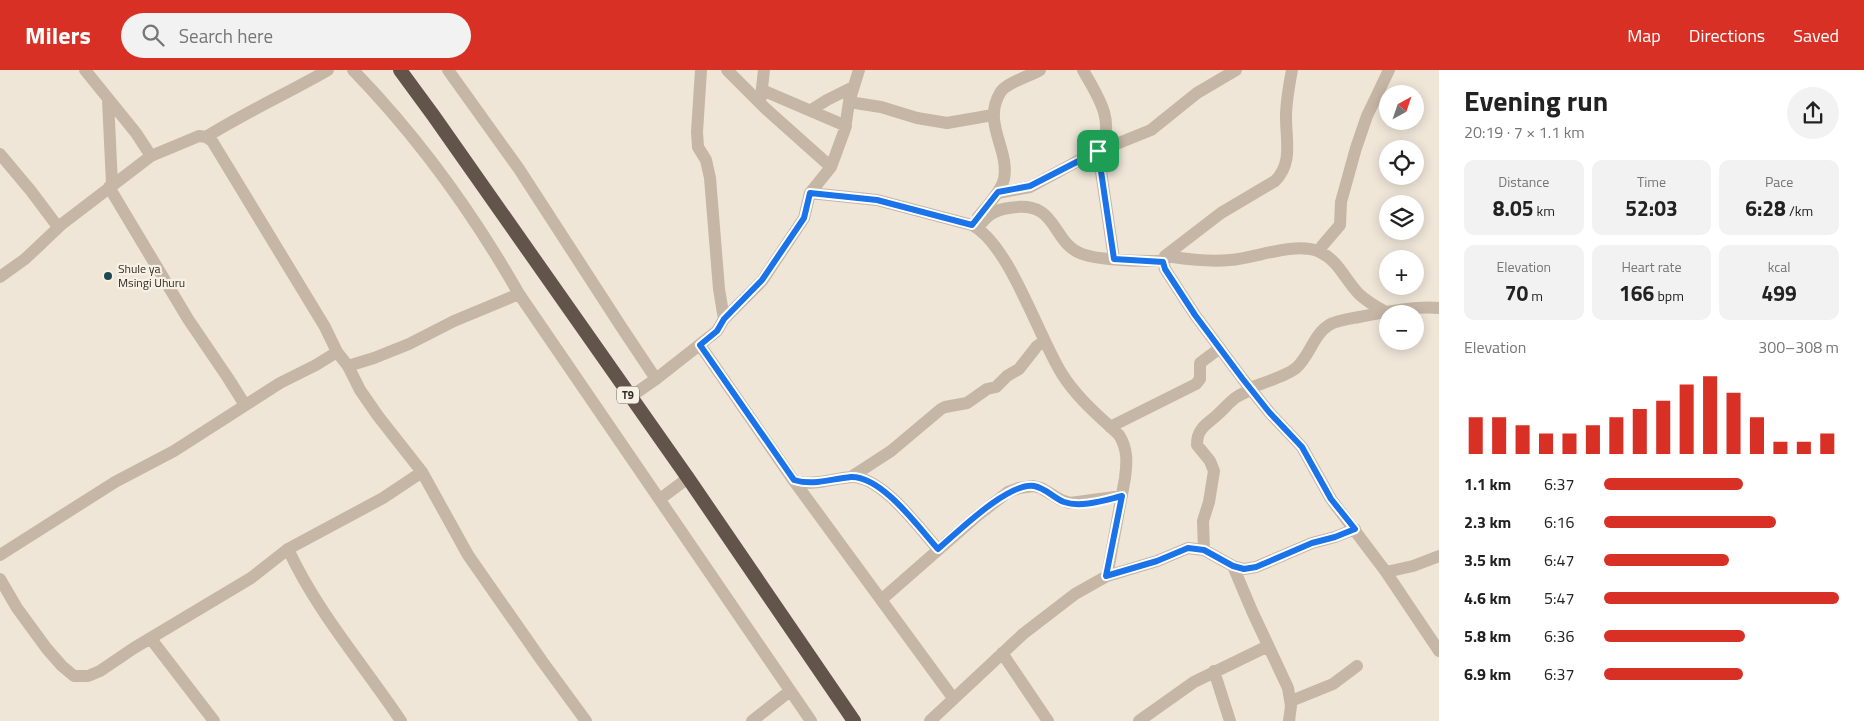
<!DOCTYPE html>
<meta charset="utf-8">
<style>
body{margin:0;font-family:"Titillium Web",sans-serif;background:#f2f2f2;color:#222;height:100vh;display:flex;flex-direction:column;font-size:19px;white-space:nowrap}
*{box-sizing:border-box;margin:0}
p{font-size:16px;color:#767676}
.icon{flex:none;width:28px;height:28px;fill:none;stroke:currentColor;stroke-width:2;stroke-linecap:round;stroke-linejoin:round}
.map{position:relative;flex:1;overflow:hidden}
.panel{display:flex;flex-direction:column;background:#fff;width:425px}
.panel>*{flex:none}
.needle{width:32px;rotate:40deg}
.fabs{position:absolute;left:1379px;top:15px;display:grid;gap:10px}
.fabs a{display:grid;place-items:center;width:45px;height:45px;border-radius:50%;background:#fff;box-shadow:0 2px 12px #0003;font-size:25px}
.pin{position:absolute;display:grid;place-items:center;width:42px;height:42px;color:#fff;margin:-21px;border-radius:10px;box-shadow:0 2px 8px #0006}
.round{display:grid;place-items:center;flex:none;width:52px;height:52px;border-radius:26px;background:#f2f2f2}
.overview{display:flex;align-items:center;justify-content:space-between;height:85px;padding:0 25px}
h1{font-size:28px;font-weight:700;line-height:38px}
.stats{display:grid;grid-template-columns:repeat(3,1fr);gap:8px;height:85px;padding:5px 25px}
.stats div{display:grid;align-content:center;border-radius:10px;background:#f2f2f2;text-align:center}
.stats b{font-size:21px;font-weight:700}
.stats small{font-size:14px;font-weight:400}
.stats p{font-size:14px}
.chart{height:140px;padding:10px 25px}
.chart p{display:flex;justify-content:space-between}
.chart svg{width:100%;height:90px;margin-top:5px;stroke:#d93025;stroke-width:6}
ul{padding:0 25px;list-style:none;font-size:16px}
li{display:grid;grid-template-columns:80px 60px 1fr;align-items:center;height:38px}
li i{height:12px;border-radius:6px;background:#d93025}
header{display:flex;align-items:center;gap:30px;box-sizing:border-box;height:70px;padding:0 25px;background:#d93025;color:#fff}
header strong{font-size:24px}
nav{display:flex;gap:28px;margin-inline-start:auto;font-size:18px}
.search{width:350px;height:45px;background:#f2f2f2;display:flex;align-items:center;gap:12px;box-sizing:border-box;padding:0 18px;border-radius:28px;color:#767676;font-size:19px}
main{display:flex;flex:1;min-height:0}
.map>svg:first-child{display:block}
</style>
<header>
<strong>Milers</strong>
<div class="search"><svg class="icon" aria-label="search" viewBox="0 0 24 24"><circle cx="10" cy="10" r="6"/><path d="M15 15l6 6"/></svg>Search here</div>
<nav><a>Map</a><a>Directions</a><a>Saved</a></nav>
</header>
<main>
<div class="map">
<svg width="1439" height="651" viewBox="0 0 1439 651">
<rect width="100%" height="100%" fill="#efe6d8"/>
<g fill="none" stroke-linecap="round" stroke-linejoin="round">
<path stroke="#c6b6a5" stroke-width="12" d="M 85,0 L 136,63 L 151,86
M 353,0 C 418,67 473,143 519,224 L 811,651
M 448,0 L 519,99 L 622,258 L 656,309
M 701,0 L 697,62 L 698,77 L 706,90 L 710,108 L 719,219 L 724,249
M 727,0 L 766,39 L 831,97
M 1083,0 C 1098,27 1115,49 1101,80
M 1292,0 C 1289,16 1286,31 1286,47 C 1286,71 1293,93 1275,111 L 1221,143 L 1165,186 L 1163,191 L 1165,199 L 1195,245 L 1242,308 L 1269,342 L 1302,377 L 1331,429 L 1386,502 L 1439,581
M 762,20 L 846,56
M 761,27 L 764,0
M 108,30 L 112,114
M 849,32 L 881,37 L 917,48 L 947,53 L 993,45
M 811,40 L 827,30 L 853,17
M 206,67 C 246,42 288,23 328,0
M 1098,81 L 1114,189
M 0,84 L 31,121 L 58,157
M 109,117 L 188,249 L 228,308 L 245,335
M 810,123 L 877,130 L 972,155 C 1010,175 1038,266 1062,304 C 1077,328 1099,346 1119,365 C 1128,379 1127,393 1125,408 L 1107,506
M 998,123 L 1030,117 L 1089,85 L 1151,60 L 1197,23 L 1236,0
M 978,147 C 986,137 1001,122 1004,109 C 1010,80 982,53 1000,23 C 1005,13 1030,6 1040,0
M 978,158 C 986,146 994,140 1009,138 C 1059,129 1050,172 1082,184 C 1102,191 1141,191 1163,191
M 1322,176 L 1340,155 L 1341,132 L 1356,78 L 1367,46 L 1389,0
M 1165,186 C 1186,189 1208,192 1230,190 C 1257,188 1295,171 1320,182 C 1339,191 1345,210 1359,224 C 1366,231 1375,236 1384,241
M 0,207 L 25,189 L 62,154 L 151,86 L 199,66 L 206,67 L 212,71 L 325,257 L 337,282 L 348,296 L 360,320 L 378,346 L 422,402 L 468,485 L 542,591 L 586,651
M 700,275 L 794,411 L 953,628
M 348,296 L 374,288 L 409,274 L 454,251 L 519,224
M 1250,318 C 1262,313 1287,306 1296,298 C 1310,286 1313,265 1329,255 C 1338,250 1348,249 1359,247 C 1386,242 1411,236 1439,238
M 630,327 L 656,309 L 717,261 L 724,249 L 762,211 L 804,148 L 810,123 L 831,97 L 845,59 L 849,32 L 859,0
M 1110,357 L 1196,314 L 1200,309 L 1200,293 L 1220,278
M 851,407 L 891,381 L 941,339 L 945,337 L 967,333 L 987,319 L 996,317 L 1007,306 L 1019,299 L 1037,276 L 1045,271
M 794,411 C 814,416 830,409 851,407 C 882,406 919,458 938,479
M 660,429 L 688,408
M 288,479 C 317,542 363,594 401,651
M 1204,480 L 1203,451 L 1209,432 L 1214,401 L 1210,391 L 1197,375 C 1197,370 1198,364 1201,360 C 1205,354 1212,350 1216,346 C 1231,333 1231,327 1252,320
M 0,485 L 115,412 L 174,381 L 280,313 L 316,295 L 337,282
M 1233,496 L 1252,541 L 1288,618 L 1291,636 L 1289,651
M 1386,502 L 1413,496 L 1439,486
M 0,509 L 17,538 L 47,579 L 62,596 L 74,606 L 88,606 L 100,601 L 134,578 L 251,508 L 288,479 L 383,428 L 422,402
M 881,530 L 977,446 L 1008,422 L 1019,418 L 1033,416 L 1041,418 L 1061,430 L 1070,433 L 1122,426
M 151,569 L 214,651
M 1002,583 L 1048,651
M 1214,601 L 1230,651
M 1291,631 L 1333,614 L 1357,596
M 752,651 L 790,621
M 930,651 L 1023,564 L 1075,524 L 1107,506 L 1157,491 L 1188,478 L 1204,480 L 1233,496 L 1244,499 L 1256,497 L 1312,473 L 1335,467 L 1355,459
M 1139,651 L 1194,612 L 1268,576"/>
<path stroke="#62544a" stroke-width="14" d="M 400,0 L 433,45 L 688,408 L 854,651"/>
</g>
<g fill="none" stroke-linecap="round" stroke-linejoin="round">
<g stroke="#fff" stroke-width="10">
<path id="route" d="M 1098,81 L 1114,189 L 1163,192 L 1165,199 L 1195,245 L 1242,308 L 1269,342 L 1302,377 L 1331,429 L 1355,459 L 1335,467 L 1312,473 L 1256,497 L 1244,499 L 1233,496 L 1204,480 L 1188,478 L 1157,491 L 1106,506 L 1122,426 C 1105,430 1081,438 1064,432 C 1053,428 1046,418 1034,416 C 1008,412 958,462 938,479 C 919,458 882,406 851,407 C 830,409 814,416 794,410 L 700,275 L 717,261 L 724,249 L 762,210 L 804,148 L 810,123 L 877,130 L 972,155 L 998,122 L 1030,116 Z"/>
</g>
<use href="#route" stroke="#1a73e8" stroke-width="6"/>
</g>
<circle fill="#1f4950" stroke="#f7f0e4" stroke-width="2" cx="108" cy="206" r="5"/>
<g text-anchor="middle" stroke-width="4.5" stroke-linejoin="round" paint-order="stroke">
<rect fill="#f7f0e4" stroke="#6d665f" stroke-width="1" x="617" y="316.5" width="22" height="17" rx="4"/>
<g font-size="11" font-weight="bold" fill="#322b26">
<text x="628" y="329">T9</text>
</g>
<g font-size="12" fill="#322b26" stroke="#f7f0e4" text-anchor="start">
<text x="118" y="203">Shule ya<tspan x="118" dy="14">Msingi Uhuru</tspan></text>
</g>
</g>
</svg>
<div class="fabs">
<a><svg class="needle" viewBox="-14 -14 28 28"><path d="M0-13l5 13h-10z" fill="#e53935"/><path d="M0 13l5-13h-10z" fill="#767676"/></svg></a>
<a><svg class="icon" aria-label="locate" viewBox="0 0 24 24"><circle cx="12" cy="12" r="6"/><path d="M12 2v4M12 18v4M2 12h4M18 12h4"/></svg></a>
<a><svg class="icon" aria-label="layers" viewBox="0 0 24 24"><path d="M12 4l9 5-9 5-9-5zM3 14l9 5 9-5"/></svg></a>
<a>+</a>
<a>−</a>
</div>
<div class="pin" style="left:1098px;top:81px;background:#1e9e55"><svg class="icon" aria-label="arrive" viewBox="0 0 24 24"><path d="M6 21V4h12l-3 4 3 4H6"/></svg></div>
</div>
<section class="panel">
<div class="overview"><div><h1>Evening run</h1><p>20:19 · 7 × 1.1 km</p></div><a class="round"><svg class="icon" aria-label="share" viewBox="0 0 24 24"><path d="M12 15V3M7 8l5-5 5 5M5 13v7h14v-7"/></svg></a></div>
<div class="stats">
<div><p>Distance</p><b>8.05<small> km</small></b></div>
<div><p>Time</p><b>52:03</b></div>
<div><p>Pace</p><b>6:28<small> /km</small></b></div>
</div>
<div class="stats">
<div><p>Elevation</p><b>70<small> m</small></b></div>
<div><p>Heart rate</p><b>166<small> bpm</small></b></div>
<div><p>kcal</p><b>499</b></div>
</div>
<div class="chart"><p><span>Elevation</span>300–308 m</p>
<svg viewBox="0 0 160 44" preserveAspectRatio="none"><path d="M5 44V26M15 44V26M25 44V30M35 44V34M45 44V34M55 44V30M65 44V26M75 44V22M85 44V18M95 44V10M105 44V6M115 44V14M125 44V26M135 44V38M145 44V38M155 44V34"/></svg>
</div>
<ul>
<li><b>1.1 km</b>6:37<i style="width:59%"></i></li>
<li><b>2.3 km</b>6:16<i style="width:73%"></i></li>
<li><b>3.5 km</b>6:47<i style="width:53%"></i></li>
<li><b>4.6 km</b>5:47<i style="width:100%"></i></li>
<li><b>5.8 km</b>6:36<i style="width:60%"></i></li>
<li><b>6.9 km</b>6:37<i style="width:59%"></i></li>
</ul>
</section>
</main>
